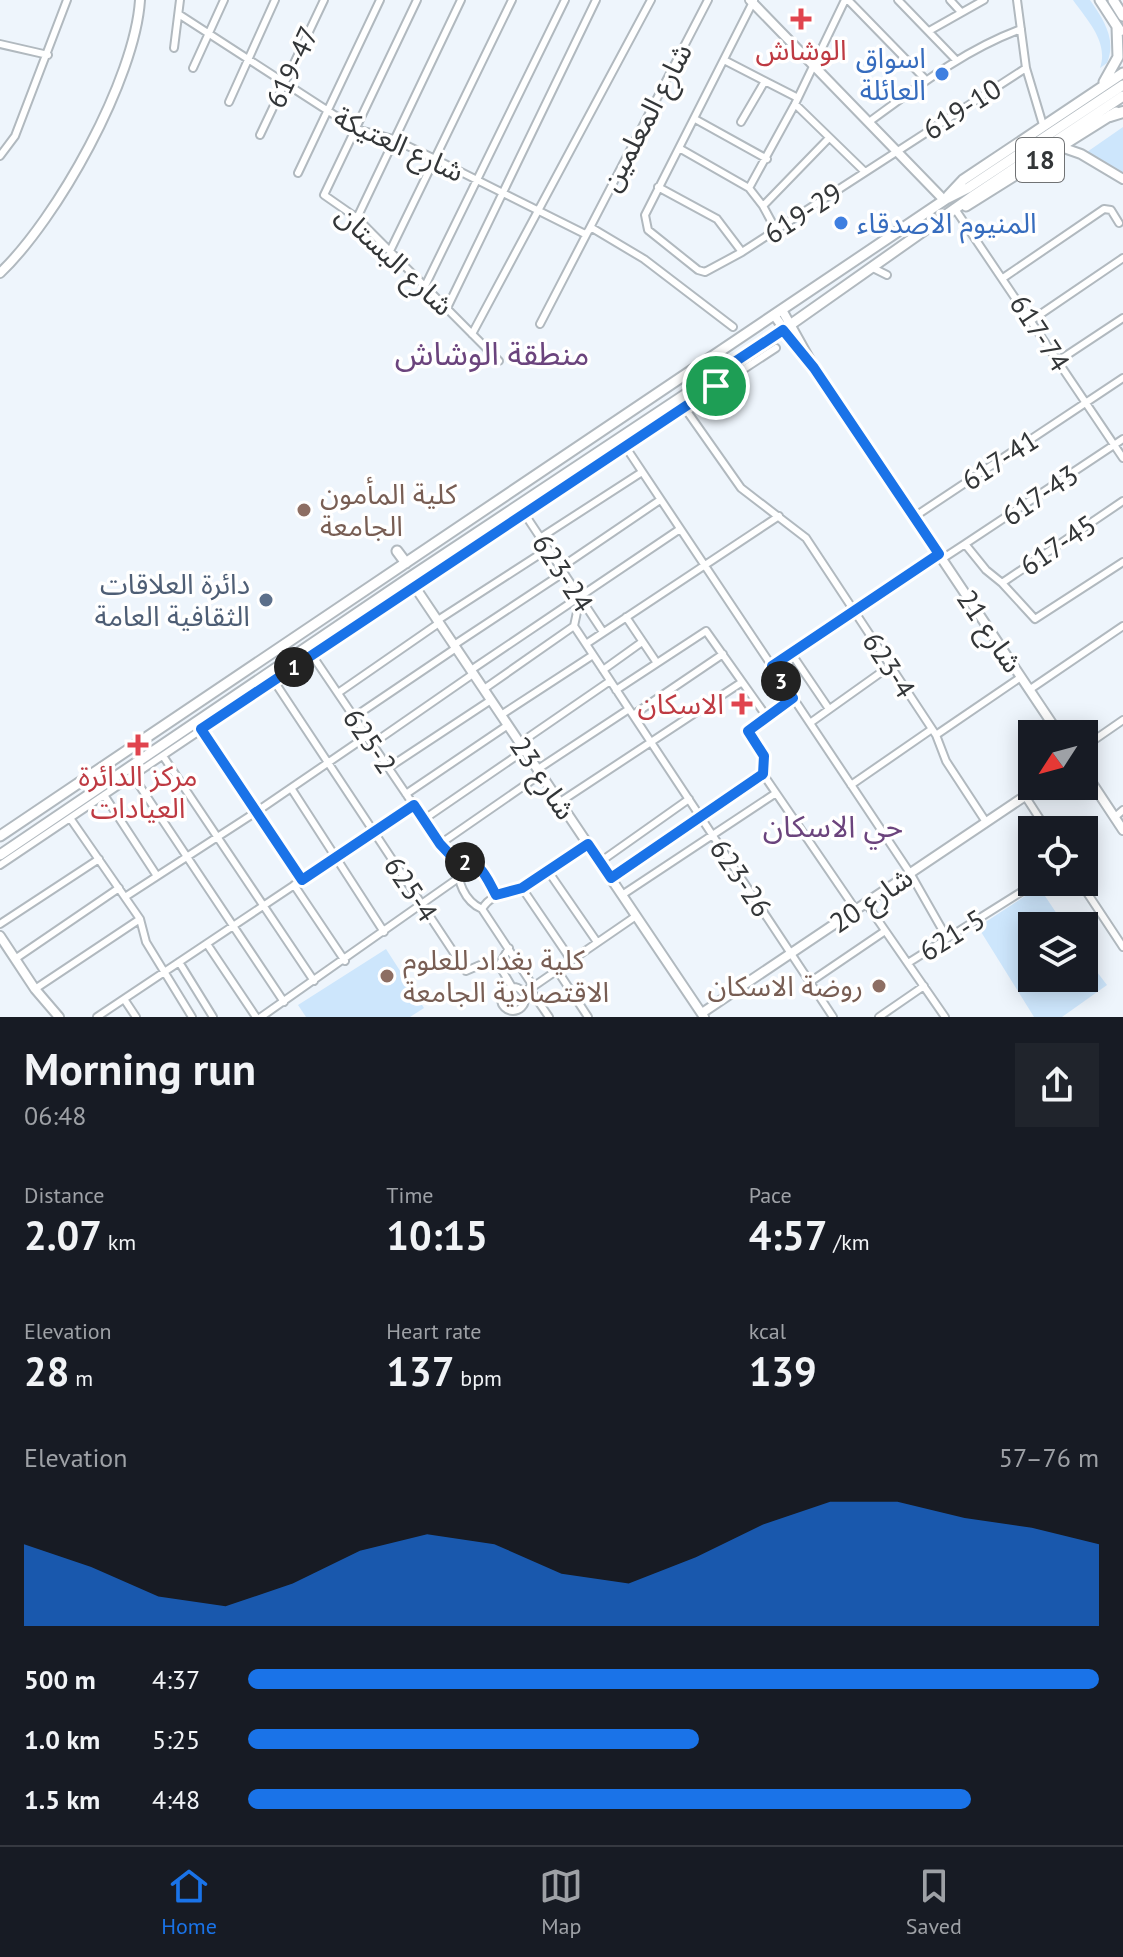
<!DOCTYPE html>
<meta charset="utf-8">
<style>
body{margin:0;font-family:"PT Sans","Noto Sans Arabic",sans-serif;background:#20242c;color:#f1f3f6;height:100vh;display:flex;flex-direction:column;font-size:30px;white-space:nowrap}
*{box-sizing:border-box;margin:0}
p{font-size:26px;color:#9ea1a6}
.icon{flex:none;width:44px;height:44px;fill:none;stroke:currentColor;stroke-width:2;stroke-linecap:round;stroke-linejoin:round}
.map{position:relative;height:1017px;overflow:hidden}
.details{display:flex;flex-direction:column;background:#171b24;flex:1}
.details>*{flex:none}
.needle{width:52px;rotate:234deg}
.fabs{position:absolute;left:1018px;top:720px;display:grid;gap:16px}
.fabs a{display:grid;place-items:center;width:80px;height:80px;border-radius:0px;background:#171b24;box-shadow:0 4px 20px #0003;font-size:40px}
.pin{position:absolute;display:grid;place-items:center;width:68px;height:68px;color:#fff;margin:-34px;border:4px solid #fff;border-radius:50%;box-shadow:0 2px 8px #0007}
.km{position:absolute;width:40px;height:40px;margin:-20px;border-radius:50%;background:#222;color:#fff;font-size:22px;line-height:40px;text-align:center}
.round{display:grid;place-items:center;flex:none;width:84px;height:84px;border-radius:0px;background:#20242c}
.summary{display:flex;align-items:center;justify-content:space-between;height:136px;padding:0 24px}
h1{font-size:44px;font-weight:600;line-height:60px}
.stats{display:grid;grid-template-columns:repeat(3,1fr);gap:12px;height:136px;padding:8px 24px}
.stats div{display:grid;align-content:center}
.stats b{font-size:40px;font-weight:600}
.stats small{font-size:22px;font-weight:400}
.stats p{font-size:22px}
.chart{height:224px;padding:16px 24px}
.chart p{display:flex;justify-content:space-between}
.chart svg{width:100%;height:144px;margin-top:8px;fill:#1a73e8;opacity:.7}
ul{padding:0 24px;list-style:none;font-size:26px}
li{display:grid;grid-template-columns:128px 96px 1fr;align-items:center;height:60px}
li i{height:20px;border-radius:10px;background:#1a73e8}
.tabs{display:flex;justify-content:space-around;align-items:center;height:112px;border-top:2px solid #363941;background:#171b24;font-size:22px;color:#9ea1a6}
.tabs a{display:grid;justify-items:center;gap:4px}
.tabs .current{color:#1a73e8}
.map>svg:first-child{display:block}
</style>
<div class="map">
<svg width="1123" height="1017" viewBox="0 0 1123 1017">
<rect width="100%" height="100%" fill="#eef5fc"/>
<path fill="#cde6fc" d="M 1073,0 L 1090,0 C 1103,19 1117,39 1107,63 L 1100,68 C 1109,42 1087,20 1073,0 Z
M 1123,127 L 1123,173 L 1087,152 Z
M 1039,887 L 1065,926 L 1032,926 L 1032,978 L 1084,978 L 1084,955 L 1107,985 L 1062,1017 L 1034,1017 L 978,927 Z
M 386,949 L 424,1008 L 410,1017 L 306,1017 L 298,1005 Z"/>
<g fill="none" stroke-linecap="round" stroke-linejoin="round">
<g stroke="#b1b9bf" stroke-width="10">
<path id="street" d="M 417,0 L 324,195 L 357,218 L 499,361
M 754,0 L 645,215 L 648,230 L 698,270 L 705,272 L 742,252 L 1026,68
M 848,0 L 926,80
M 898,0 L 956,60
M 950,0 L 961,12
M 1017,0 L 1026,68 L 1043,125
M 180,15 L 356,129 L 393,139 L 435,159 L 585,234
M 929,31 L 984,0
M 0,44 L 48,55
M 174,48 L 180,0
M 724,60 L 798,98
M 193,68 L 224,0
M 229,102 L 275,0
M 795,104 L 865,172
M 695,119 L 767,159
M 741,122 L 765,81
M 869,122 C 917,87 964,50 1021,29
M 260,135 L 324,0
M 679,148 L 749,188 L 763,206 L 776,230
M 0,156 L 15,136 L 67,0
M 298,173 L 380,0
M 658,187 L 717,219 L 742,252
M 749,188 L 795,104 L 845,0
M 763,206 L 829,138
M 955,209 L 1123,458
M 357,218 L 461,0
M 587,232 L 592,228 L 644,259 L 733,327
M 390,251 L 512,0
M 873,268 L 887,275
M 1003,278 L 1104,209 L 1111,210 L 1119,223
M 425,286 L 565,0
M 447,308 L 596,0
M 1032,320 L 1123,258
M 540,324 L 708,0
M 472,334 L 651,0
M 1058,361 L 1123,318
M 684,407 L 741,488 L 806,538 L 936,735 L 946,761 L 986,822
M 625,446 L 910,873 L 947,938
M 1123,501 L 1002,583 L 1035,619 L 1123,562
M 524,513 L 603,632
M 914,517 L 1123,378
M 540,538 L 642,472
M 942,559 L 965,544
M 560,568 L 660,500
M 1002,583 L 986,570 L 965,544 L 1123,439
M 580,598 L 574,626 L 833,1017
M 626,617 L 657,663
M 438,620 L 548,549
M 586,644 L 779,516
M 454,645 L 563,573
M 791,653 L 829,709
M 312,655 L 440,844 L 458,863 C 457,881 464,901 482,909 L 533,986
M 772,666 L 939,554
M 471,670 L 680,529
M 603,670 L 642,642
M 274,681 L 466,971 L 480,965 L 499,965 L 509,948
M 484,689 L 574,626
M 616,690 L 706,631 L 767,717
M 1029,690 L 1123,626
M 338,693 L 439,623
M 793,698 L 748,731 L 764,756 L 763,774 L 856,910
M 501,715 L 593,655
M 633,715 L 723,654
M 354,717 L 456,648
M 810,723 L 890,666
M 201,729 L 302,880
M 936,735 L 1021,677
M 520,743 L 610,681
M 372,744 L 473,674
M 1084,747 L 1123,720
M 163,756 L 314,981
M 388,768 L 491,700
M 538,769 L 629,709
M 133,776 L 284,1002
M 851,785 L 932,729
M 291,788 L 384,932
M 406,794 L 508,725
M 104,795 L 157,876
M 1025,796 L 1047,830
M 560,802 L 742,682
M 1115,817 L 1123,810
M 70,818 L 140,919 L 146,942 L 192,1017
M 423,820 L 525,750
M 440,844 L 541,774
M 600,862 L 689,799
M 458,863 L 476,863 L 496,895
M 0,865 L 473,547 L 776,348
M 548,871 L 597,942
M 611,878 L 763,774
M 1080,882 L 1123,947
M 294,885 L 345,961
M 522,888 L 571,960
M 622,895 L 776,793
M 125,897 L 256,812 L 367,736
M 866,903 L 945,1017
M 482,909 C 491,894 504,894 519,889 C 539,882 569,856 588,844
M 0,924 L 99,859
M 207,944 L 256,1017
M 15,959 L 119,888
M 179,962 L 213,1017
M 908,963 L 1037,882
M 499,965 L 512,987
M 557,970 L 588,1017
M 810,982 L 885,931
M501 999a12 12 0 1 1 24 0a12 12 0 1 1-24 0Z
M 529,988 L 549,1017
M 35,989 L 140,919
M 524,993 L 636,916
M 124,999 L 136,1017
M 97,1017 L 414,805
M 261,1017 L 457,879
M 879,1017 L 924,986"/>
</g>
<g stroke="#b1b9bf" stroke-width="12">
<path id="secondary" d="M 750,0 L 944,200
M 1061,147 L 1081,154 L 1123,179
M 0,273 C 57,219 135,79 140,0
M 782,310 L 815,369 L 1059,734
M 774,315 L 803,356
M 409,578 L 704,1017
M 1084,771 L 1123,830
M 0,936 L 35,989 L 59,1017
M 702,1013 L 1040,786"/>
</g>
<g stroke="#b1b9bf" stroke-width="13">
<path id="primary" d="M 1100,0 L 1120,31
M 1113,0 L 1123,16
M 1104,82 L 1118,57 L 1117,26
M 948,196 L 963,180 L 1123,73
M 966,206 L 1116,112
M 397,551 L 406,563
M 0,836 L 946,199 L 968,188 L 1123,85
M 0,855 L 409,578 L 790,325 L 973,196 L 1123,96"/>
</g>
<g stroke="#b1b9bf" stroke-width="14">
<path id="highway" d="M 1110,116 L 1123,112"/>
</g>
<use href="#street" stroke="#fff" stroke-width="6"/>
<use href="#secondary" stroke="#fff" stroke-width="8"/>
<use href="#primary" stroke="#fff" stroke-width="9"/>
<use href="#highway" stroke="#fff" stroke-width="10"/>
</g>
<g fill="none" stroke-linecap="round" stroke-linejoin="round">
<g stroke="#fff" stroke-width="16">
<path id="route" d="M 783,330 L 814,368 L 939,554 L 772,666 L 793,698 L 748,731 L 764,756 L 763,774 L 611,878 L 588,844 L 522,888 L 496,895 C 486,877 481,859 458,863 L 440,844 L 414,805 L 302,880 L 201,729 L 716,386 L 721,371 Z"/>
</g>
<use href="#route" stroke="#1a73e8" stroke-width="10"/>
</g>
<g fill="#e0444e" stroke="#fff" stroke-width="3">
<path d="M797 7h8v8h8v8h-8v8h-8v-8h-8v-8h8z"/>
<path d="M738 692h8v8h8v8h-8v8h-8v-8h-8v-8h8z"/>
<path d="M134 733h8v8h8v8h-8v8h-8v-8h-8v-8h8z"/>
</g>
<g fill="#3f7fe0" stroke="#fff" stroke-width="3">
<circle cx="942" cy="74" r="8"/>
<circle cx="841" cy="223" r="8"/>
</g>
<g fill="#8d6e63" stroke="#fff" stroke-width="3">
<circle cx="304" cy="510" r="8"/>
<circle cx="387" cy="976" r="8"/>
<circle cx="879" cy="986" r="8"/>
</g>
<circle fill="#5c6f8a" stroke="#fff" stroke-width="3" cx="266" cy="600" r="8"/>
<g text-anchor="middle" stroke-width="7" stroke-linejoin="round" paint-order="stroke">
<rect fill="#fff" stroke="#707274" stroke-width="2" x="1016" y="138" width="48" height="44" rx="6"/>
<g font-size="26" font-weight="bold" fill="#333638">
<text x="1040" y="169">18</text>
</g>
<g font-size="28" fill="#be3a42" stroke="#fff">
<text x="801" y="60">الوشاش</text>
<text x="724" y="714" text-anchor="end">الاسكان</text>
<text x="138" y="786">مركز الدائرة<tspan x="138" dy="32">العيادات</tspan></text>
</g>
<g font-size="28" fill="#366cbe" stroke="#fff" text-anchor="end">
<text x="926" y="68">اسواق<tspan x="926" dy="32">العائلة</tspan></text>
<text x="857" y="233" text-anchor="start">المنيوم الاصدقاء</text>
</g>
<g font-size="28" fill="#333638" stroke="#fff">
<text transform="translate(292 67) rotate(-65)" y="10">619-47</text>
<text transform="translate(962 109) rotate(-33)" y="10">619-10</text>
<text transform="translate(646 117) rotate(-62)" y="10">شارع المعلمين</text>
<text transform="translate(399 144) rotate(25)" y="10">شارع العتيکة</text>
<text transform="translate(803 213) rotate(-33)" y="10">619-29</text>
<text transform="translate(395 260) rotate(43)" y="10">شارع البستان</text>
<text transform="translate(1040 333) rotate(57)" y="10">617-74</text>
<text transform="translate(1000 460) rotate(-33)" y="10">617-41</text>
<text transform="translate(1040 495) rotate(-34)" y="10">617-43</text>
<text transform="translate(1058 545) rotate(-34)" y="10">617-45</text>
<text transform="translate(563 573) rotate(57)" y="10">623-24</text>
<text transform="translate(990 631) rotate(56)" y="10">شارع 21</text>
<text transform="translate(889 665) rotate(57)" y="10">623-4</text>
<text transform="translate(370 741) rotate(56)" y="10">625-2</text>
<text transform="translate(543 778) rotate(56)" y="10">شارع 23</text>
<text transform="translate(741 878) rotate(56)" y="10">623-26</text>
<text transform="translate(411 889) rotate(56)" y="10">625-4</text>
<text transform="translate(871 900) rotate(-34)" y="10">شارع 20</text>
<text transform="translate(952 935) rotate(-32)" y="10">621-5</text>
</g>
<g font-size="28" fill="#785e54" stroke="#fff" text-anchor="start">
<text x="320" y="504">كلية المأمون<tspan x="320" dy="32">الجامعة</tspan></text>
<text x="403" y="970">كلية بغداد للعلوم<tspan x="403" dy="32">الاقتصادية الجامعة</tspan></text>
<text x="863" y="996" text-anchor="end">روضة الاسكان</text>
</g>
<g font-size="28" fill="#4e5e75" stroke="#fff" text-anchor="end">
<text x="250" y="594">دائرة العلاقات<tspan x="250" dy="32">الثقافية العامة</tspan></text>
</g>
<g font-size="30" fill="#6b447d" stroke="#fff">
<text x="833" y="837">حي الاسكان</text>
</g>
<g font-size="32" fill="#6b447d" stroke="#fff">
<text x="492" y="365">منطقة الوشاش</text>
</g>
</g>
</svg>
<div class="fabs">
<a><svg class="needle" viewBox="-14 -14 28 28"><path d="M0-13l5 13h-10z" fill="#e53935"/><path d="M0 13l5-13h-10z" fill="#9ea1a6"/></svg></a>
<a><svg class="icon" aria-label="locate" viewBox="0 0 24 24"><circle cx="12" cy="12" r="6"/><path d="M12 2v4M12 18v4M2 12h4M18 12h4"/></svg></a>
<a><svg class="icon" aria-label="layers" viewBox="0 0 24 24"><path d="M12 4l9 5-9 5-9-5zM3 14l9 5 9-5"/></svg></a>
</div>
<div class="pin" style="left:716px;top:386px;background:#1e9e55"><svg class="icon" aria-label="arrive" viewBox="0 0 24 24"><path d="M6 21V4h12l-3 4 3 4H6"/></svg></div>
<b class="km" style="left:294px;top:667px">1</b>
<b class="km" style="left:465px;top:862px">2</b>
<b class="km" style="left:781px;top:681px">3</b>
</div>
<section class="details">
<div class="summary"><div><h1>Morning run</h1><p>06:48</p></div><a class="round"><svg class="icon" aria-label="share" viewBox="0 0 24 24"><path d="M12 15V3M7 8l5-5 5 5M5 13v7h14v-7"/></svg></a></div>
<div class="stats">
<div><p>Distance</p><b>2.07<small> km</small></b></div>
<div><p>Time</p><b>10:15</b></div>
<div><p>Pace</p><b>4:57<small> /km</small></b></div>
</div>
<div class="stats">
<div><p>Elevation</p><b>28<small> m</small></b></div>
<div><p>Heart rate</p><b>137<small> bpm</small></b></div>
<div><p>kcal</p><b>139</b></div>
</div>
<div class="chart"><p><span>Elevation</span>57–76 m</p>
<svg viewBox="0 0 160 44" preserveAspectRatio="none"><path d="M0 44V19L10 26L20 35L30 38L40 31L50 21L60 16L70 19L80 28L90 31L100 23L110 13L120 6L130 6L140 11L150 14L160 19V44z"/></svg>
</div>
<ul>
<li><b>500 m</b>4:37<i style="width:100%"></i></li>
<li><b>1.0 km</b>5:25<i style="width:53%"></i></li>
<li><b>1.5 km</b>4:48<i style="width:85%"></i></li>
</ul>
</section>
<nav class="tabs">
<a class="current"><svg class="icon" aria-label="home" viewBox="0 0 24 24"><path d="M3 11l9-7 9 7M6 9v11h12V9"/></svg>Home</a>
<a><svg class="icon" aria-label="map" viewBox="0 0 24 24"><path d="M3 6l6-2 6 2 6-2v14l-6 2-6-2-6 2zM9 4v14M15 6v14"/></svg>Map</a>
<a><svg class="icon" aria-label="saved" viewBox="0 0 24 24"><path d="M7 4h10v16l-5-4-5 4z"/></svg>Saved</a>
</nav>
